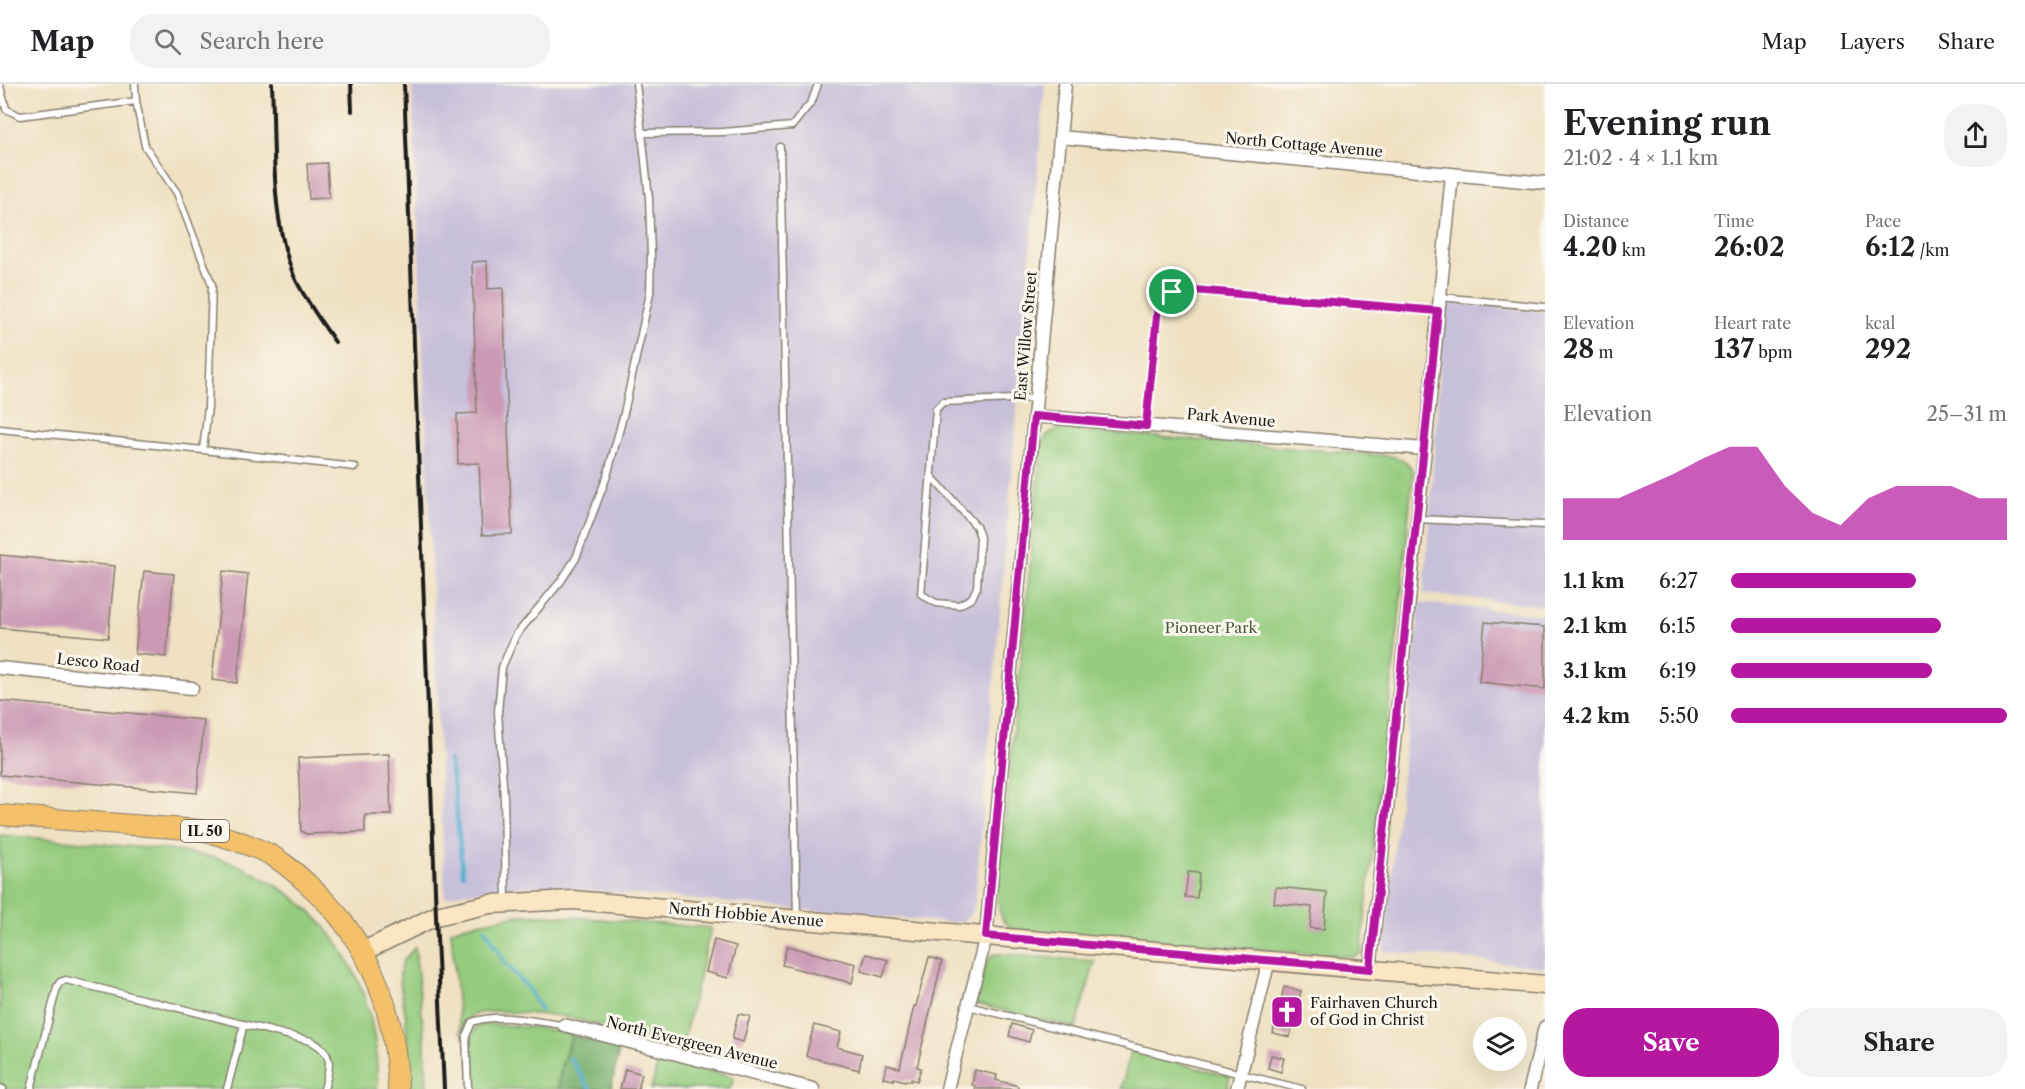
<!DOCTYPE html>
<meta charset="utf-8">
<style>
body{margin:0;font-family:"Libre Caslon Text",serif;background:#f2f2f2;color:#202124;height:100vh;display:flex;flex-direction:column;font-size:22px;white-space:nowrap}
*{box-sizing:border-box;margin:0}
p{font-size:20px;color:#757577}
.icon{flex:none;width:33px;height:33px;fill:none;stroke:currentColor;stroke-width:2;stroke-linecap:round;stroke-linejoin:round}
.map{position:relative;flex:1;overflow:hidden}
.details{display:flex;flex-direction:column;background:#fff;width:480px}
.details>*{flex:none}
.buttons{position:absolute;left:1473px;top:933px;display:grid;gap:12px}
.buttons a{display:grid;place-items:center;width:54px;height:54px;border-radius:50%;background:#fff;box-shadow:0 6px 24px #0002;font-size:30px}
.pin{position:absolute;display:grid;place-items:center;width:51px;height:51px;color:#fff;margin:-26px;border:3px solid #fff;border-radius:50%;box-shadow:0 2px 6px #0007}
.round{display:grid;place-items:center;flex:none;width:63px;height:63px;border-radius:24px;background:#f2f2f2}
.summary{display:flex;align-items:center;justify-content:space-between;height:102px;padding:0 18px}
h1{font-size:33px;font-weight:800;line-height:45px}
.metrics{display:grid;grid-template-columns:repeat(3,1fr);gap:9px;height:102px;padding:6px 18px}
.metrics div{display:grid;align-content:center}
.metrics b{font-size:26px;font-weight:800}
.metrics small{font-size:16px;font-weight:400}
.metrics p{font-size:16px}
.chart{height:168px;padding:12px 18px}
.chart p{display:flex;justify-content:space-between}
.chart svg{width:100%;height:108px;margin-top:6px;fill:#b5179e;opacity:.7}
.primary-button{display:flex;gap:12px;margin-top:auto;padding:12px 18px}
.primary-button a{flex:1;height:69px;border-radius:24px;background:#b5179e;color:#fff;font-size:24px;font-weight:800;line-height:69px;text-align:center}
.primary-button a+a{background:#f2f2f2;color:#202124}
ul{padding:0 18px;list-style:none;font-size:20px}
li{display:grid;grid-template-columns:96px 72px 1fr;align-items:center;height:45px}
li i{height:15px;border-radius:8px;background:#b5179e}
header{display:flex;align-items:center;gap:36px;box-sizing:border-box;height:84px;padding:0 30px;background:#fff;border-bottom:2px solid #e0e0e0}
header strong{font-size:28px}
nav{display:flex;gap:33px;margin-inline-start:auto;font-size:21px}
.search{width:420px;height:54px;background:#f2f2f2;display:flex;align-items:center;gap:15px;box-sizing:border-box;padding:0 21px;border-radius:24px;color:#757577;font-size:22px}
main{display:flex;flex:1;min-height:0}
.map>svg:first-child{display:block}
</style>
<header>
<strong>Map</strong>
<div class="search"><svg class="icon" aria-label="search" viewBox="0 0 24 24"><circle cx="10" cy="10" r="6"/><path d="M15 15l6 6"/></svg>Search here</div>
<nav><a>Map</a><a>Layers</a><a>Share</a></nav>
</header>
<main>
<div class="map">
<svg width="1545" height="1005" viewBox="0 0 1545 1005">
<rect width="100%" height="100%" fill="#fbf7ec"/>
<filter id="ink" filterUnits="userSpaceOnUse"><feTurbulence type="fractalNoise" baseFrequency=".0167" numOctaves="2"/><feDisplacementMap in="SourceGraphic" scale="12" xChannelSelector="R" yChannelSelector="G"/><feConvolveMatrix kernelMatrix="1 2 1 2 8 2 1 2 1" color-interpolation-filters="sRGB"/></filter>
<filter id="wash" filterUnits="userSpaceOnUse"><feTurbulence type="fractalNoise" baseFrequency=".008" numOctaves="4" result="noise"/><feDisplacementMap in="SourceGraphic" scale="24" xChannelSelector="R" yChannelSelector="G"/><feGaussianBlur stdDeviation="1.35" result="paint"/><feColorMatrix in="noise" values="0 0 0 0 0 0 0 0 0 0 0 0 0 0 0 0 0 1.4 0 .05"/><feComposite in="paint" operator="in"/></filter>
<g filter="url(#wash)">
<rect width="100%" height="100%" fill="#efe1c2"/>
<path fill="#c7c0d9" d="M 412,0 L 1045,0 L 975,818 L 971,829 L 964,836 L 954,839 L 538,802 L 500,804 L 461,809 L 445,814 Z
M 1455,219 L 1545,228 L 1545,522 L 1424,510 L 1444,227 L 1448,220 Z
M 1420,519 L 1545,531 L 1545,883 L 1384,867 Z"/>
<path fill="#95cc7e" stroke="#58744d" stroke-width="1.5" d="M 1060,345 L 1389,372 C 1401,374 1407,376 1413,388 L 1398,545 L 1361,869 L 1355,873 L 1013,846 C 998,836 998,822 998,805 L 1042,361 C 1045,351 1049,348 1060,345 Z
M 0,751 C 38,754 75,757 113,761 C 153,764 192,767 230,778 C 245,783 260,792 274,800 C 328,832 364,889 374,951 C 377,968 377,987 378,1005 L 0,1005 Z
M 519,831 L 548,831 L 711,844 L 682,962 L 562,932 L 496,927 L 479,929 L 471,932 L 466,937 L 460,949 L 451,847 L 463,842 Z
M 415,863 L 425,961 L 427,1005 L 409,1005 L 406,934 L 400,899 L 400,887 L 403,877 Z
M 998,870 L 1095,877 L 1076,944 L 976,920 L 986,879 L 992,871 Z
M 486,940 L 541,944 L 572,951 L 561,982 L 558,1005 L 473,1005 L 470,956 L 476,943 Z
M 1131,967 L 1230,992 L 1227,1005 L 1121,1005 Z
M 659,975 L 734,993 L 730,1005 L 651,1005 Z"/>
<path fill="#78b06d" stroke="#4a6644" stroke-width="1.5" d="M 572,951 L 619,965 L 611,1005 L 558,1005 L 561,982 Z"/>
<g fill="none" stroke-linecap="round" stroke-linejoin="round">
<path stroke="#52aed0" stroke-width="4" d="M 449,676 C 457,713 458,752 463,790
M 485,845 L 505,879 L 527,903 L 541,926
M 570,974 L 590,1005"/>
</g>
<g id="blocks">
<path fill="#cb99b4" d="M 327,79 L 329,114 L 309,115 L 307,80 Z
M 487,177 L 488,205 L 503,204 L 512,450 L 482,451 L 479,379 L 458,380 L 457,330 L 477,329 L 472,178 Z
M 0,471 L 115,482 L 108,554 L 0,544 Z
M 144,487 L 174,490 L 166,573 L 135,570 Z
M 223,487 L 248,490 L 237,599 L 212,596 Z
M 1485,538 L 1545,543 L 1545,605 L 1479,598 Z
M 0,617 L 204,636 L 197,709 L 0,691 Z
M 389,670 L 391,731 L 365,731 L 365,748 L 306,750 L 301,747 L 298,674 Z
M 1188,788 L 1199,789 L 1197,814 L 1185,813 Z
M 1276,803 L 1327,808 L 1324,845 L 1310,844 L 1312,823 L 1274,819 Z
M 714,856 L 736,862 L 728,894 L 706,888 Z
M 787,862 L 856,880 L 852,899 L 782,881 Z
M 866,870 L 888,876 L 883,893 L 861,887 Z
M 929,873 L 942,877 L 917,983 L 921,984 L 917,997 L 911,995 L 911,997 L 906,996 L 905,997 L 894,994 L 894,996 L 883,994 L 887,981 L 900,984 L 914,922 L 916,922 Z
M 1284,903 L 1301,907 L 1290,953 L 1273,949 Z
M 738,930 L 750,932 L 743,958 L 732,955 Z
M 1012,940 L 1032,946 L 1029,958 L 1009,952 Z
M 814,941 L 841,948 L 837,963 L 862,970 L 859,986 L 806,972 Z
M 1271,971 L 1284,974 L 1281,988 L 1268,984 Z
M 625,985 L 642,990 L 638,1005 L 620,1005 Z
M 975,986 L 997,991 L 996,996 L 1018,1002 L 1018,1005 L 975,1005 L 976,1002 L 972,1001 Z"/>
</g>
</g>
<g filter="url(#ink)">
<use href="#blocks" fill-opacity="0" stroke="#867e6f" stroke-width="1.5"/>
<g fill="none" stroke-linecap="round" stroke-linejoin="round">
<g stroke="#867e6f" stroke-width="9">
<path id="service" d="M 636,0 L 642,49
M 0,2 L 6,25 L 20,32 L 136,17
M 780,63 L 797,832
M 1440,213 L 1545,223
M 1146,341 L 1158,222 L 1172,208 L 1194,206 L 1438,227
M 0,345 L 203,366 L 208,323 L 212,201 L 177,109 L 145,62 L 136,17 L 135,0
M 203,366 L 355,383
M 931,392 L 976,442 L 980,453 L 977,503 L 972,514 L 959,521 L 936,519 L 921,510 L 936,325 L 943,318 L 1036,314
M 1418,435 L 1545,441
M 506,817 L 504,714 L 498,628 L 502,583 L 516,551 L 561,497 L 576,474 L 607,392 L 624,329 L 650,209 L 651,172 L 649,114 L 642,49 L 723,48 L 792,42 L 812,17 L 818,0
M 968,922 L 1302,1005
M 0,1004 L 3,1005
M 31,1005 L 57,903 L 60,898 L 66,896 L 311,957 C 335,970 330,982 324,1005
M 227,1005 L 244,940
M 468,1005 L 466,952 L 472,938 C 500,928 534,938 564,941"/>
</g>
<g stroke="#867e6f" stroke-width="15">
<path id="minor" d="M 1060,53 L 1545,99
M 1034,332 L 1425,365
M 0,584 L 192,604
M 1370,885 L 1425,365 L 1452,90
M 564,941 L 813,1005
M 947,1005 L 986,852 L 1065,0
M 1237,1005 L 1269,876
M 1530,1005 L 1545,943"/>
</g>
<g stroke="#867e6f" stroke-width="21">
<path id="secondary" d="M 364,867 L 436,832 L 490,820 L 573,816 L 1545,901"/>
</g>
<g stroke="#867e6f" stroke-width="22">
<path id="primary" d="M 0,731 L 200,746 C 224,752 247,759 269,770 C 284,778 297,790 309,801 C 369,855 396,926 398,1005"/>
</g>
<use href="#service" stroke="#fff" stroke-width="6"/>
<use href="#minor" stroke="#fff" stroke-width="12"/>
<use href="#secondary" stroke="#fbe6c3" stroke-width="18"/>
<use href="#primary" stroke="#f4c16a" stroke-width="20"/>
<path stroke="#1c1c1c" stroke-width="4" d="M 272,0 C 275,61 270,134 294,192 C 305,216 321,237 335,258
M 351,0 L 352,27
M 404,0 L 436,832 L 444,1005"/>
</g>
</g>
<g fill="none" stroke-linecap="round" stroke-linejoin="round" filter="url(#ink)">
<g stroke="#fff" stroke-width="12">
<path id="route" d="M 1194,206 L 1438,227 L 1370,885 L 986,852 L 1034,332 L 1146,342 L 1158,222 L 1172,208 Z"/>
</g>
<use href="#route" stroke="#b5179e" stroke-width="8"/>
</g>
<defs>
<g id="church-square" transform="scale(1.725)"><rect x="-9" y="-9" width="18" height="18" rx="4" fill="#b5179e" stroke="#fbf7ec"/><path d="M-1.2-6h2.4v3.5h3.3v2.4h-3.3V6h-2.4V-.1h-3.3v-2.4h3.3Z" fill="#fff"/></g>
</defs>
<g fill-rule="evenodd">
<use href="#church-square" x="1287" y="928"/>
</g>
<g text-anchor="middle" stroke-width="6" stroke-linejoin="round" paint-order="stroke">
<rect fill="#fbf7ec" stroke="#5f5e5a" stroke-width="1.5" x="181" y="736" width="48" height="22" rx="4.5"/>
<g font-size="14" font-weight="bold" fill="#1c1c1c">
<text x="205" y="752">IL 50</text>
</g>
<g font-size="15" fill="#1c1c1c" stroke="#fbf7ec">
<text transform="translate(1304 61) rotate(5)" y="5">North Cottage Avenue</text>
<text transform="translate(1026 252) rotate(-85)" y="5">East Willow Street</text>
<text transform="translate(1231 334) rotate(5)" y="5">Park Avenue</text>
<text transform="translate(98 579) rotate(6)" y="5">Lesco Road</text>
<text transform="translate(746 831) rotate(5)" y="5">North Hobbie Avenue</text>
<text transform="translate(692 959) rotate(14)" y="5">North Evergreen Avenue</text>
</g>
<g font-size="15" fill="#465a3e" stroke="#fbf7ec">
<text x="1211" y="549">Pioneer Park</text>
</g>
<g font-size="15" fill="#1c1c1c" stroke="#fbf7ec" text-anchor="start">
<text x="1310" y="924">Fairhaven Church<tspan x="1310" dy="17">of God in Christ</tspan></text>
</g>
</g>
</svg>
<div class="buttons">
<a><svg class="icon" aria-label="layers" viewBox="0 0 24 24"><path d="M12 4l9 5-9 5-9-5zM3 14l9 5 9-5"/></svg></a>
</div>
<div class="pin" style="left:1172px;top:208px;background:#1e9e55"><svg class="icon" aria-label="arrive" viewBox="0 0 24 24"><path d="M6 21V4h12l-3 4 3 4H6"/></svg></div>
</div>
<section class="details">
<div class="summary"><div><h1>Evening run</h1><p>21:02 · 4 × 1.1 km</p></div><a class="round"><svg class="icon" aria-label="share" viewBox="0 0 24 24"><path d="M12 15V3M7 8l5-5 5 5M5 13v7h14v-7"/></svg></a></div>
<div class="metrics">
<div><p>Distance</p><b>4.20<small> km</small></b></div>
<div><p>Time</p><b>26:02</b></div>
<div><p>Pace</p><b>6:12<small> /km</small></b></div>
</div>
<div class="metrics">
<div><p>Elevation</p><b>28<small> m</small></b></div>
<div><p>Heart rate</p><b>137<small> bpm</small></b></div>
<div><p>kcal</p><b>292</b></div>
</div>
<div class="chart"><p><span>Elevation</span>25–31 m</p>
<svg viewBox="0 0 160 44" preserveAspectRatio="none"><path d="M0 44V27L10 27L20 27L30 22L40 17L50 11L60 6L70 6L80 22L90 33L100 38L110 27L120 22L130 22L140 22L150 27L160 27V44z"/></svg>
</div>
<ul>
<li><b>1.1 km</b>6:27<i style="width:67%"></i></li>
<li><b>2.1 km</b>6:15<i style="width:76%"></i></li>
<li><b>3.1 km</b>6:19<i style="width:73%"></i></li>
<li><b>4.2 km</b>5:50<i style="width:100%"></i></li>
</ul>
<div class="primary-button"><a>Save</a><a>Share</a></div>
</section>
</main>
